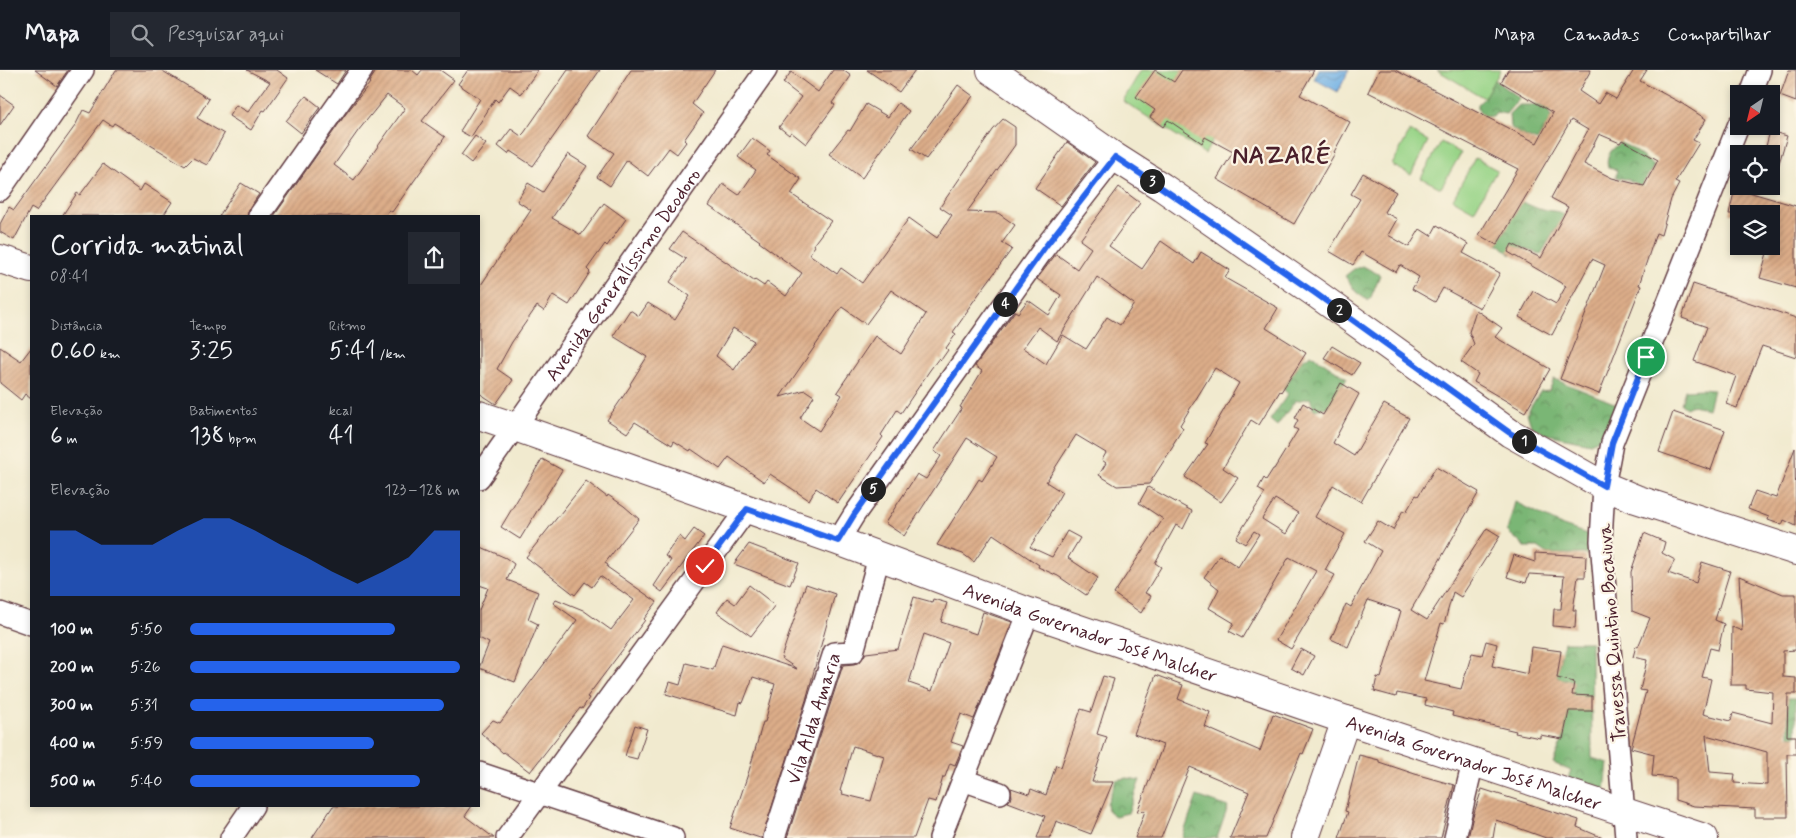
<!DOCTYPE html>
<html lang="pt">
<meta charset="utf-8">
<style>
body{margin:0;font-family:Mynerve,sans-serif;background:#242831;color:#f1f3f6;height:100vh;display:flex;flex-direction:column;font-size:19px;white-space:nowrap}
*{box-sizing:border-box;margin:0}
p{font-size:16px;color:#9ea1a6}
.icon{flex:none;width:28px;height:28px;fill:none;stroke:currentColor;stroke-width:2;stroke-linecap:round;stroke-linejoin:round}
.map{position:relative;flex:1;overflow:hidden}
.side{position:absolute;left:30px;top:145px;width:450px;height:592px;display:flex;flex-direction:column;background:#171b24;border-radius:0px;box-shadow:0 2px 8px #0003}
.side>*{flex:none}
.needle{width:32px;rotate:215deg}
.fabs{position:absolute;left:1730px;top:15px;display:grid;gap:10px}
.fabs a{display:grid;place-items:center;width:50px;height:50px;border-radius:0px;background:#171b24;box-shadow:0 2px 8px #0003;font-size:25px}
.pin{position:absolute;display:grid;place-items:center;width:42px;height:42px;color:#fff;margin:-21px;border:2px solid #fff;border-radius:50%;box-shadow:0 1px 5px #0007}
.km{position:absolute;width:25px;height:25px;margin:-12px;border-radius:50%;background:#222;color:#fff;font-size:14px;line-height:25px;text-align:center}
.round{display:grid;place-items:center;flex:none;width:52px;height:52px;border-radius:0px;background:#242831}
.head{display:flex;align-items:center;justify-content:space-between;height:85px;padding:0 20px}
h1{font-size:28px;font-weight:600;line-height:38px}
.metrics{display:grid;grid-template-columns:repeat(3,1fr);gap:8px;height:85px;padding:5px 20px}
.metrics div{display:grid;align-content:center}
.metrics b{font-size:25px;font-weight:600}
.metrics small{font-size:14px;font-weight:400}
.metrics p{font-size:14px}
.chart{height:140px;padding:10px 20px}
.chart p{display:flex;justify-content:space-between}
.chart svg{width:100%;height:90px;margin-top:5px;fill:#2563eb;opacity:.7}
ul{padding:0 20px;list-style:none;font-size:16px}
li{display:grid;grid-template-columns:80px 60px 1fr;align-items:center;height:38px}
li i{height:12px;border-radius:6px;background:#2563eb}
header{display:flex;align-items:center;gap:30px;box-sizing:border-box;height:70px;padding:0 25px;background:#171b24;border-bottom:1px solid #363941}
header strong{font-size:24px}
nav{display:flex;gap:28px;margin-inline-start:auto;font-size:18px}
.search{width:350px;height:45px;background:#242831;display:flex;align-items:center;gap:12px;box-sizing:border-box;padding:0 18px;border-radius:0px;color:#9ea1a6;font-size:19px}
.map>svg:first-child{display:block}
</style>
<header>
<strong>Mapa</strong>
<div class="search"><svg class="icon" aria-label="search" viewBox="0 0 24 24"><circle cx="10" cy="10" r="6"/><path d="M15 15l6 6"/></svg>Pesquisar aqui</div>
<nav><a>Mapa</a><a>Camadas</a><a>Compartilhar</a></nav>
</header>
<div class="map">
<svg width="1796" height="768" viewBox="0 0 1796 768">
<defs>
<pattern id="forest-crowns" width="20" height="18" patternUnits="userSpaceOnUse" patternTransform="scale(1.25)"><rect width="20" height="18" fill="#7ab674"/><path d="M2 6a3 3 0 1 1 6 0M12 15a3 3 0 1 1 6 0" fill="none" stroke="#66935f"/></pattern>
<pattern id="water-waves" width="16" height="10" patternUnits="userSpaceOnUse" patternTransform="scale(1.25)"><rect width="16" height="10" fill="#71b1e5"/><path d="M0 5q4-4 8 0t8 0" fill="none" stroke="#5f8fba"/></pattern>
<pattern id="building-hatch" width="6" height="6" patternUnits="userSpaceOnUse" patternTransform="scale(1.25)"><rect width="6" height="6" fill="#dcad89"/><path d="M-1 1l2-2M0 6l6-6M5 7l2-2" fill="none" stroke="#be9476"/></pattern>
</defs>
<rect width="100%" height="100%" fill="#fcf5e5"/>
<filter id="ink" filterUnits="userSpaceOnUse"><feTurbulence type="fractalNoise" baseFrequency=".02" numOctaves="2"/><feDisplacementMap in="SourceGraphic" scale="10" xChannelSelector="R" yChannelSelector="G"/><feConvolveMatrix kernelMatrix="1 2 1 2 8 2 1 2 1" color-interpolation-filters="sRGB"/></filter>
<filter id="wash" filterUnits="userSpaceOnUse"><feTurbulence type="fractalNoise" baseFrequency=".0096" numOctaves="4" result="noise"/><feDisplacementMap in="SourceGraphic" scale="20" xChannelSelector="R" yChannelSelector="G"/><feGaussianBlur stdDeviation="1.12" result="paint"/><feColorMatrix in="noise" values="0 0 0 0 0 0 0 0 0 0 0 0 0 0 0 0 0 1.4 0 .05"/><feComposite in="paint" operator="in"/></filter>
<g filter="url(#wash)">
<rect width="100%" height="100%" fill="#f1eacf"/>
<path fill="#99d488" stroke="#727a5a" d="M 1141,0 L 1252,0 L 1205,84 L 1123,31 Z
M 1437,0 L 1501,0 L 1484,28 Z
M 1410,61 L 1428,71 L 1411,105 L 1392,95 Z
M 1441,72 L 1461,83 L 1441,118 L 1421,108 Z
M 1475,88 L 1497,100 L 1474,141 L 1453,129 Z"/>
<path fill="url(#forest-crowns)" stroke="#626a50" d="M 1494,10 L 1519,28 L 1506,44 L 1496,42 L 1493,47 L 1484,46 L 1478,40 L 1478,34 L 1484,28 Z
M 1518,35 L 1535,35 L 1548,39 L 1551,48 L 1537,71 L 1520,64 L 1510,57 L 1509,44 Z
M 1620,73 L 1631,78 L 1654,96 L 1641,116 L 1629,110 L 1616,107 L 1617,100 L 1608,98 C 1605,86 1611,80 1620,73 Z
M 1522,132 L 1539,139 L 1560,142 L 1564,145 L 1541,184 L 1517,177 L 1511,185 L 1498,173 Z
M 1363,196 L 1380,205 L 1371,227 L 1368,231 L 1356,222 L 1345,206 L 1354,199 Z
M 1311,284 L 1347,308 L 1327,337 L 1314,340 L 1310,328 L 1295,331 L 1277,356 L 1270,350 L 1288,324 L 1283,319 L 1301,291 Z
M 1554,309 L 1619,335 L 1607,365 L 1590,373 L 1546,364 L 1531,356 L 1527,343 L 1540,322 L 1549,321 Z
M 1702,319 L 1713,320 L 1708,339 L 1693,335 L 1686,338 L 1681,334 L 1685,320 Z
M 1515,432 L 1563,456 L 1587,464 L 1594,471 L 1592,484 L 1548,484 L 1538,477 L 1525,477 L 1507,461 Z
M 1564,572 L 1591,572 L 1592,688 L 1608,693 L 1604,730 L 1565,716 L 1571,701 L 1553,693 L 1563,669 L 1574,612 L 1556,607 Z
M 1788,628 L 1796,628 L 1796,665 L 1789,666 Z
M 1127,708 L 1140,710 L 1128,743 L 1115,746 L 1108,741 L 1107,733 L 1116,710 Z
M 1197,726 L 1228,737 L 1217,768 L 1182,768 Z"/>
<path fill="url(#water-waves)" stroke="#5e6888" d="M 1319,0 L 1349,0 L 1338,22 L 1314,9 Z"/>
<g id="blocks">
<path fill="url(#building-hatch)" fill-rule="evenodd" d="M 35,0 L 68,0 L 57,16 Z
M 116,0 L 161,0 L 209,29 L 197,48 L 224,64 L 207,95 L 193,88 L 185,96 L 114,53 L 112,56 L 103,50 L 36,141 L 31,138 L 14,170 L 0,162 L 0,154 L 9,137 L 14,140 L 75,56 L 83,40 L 90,43 Z
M 247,0 L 277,0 L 288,8 L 265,41 L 263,40 L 251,60 L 229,46 L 236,35 L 248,42 L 270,12 Z
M 315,0 L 346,0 L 337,14 Z
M 377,0 L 412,0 L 418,5 L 422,0 L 440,0 L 454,10 L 422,51 L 445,67 L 392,142 L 389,140 L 385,146 L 274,146 L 345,45 L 370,13 L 369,12 ZM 387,25 L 405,38 L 354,110 L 334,95 L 358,61 Z
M 468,0 L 538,0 L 521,24 L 510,16 L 498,32 L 495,29 L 471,67 L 460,61 L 480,29 L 458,14 Z
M 568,0 L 600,0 L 533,96 L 510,81 L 508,84 L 498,76 L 511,59 L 521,66 L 524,63 Z
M 631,0 L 715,0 L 692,34 L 703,43 L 684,70 L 686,72 L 677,84 L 669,78 L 648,106 L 627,90 L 610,116 L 597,107 L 614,83 L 588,66 Z
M 833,0 L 843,0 L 851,6 L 832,33 L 835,35 L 806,74 L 791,62 L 789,65 L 779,57 L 801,27 L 783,13 L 791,2 L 818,22 Z
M 867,0 L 915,0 L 899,22 Z
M 1155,0 L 1174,12 L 1182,0 L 1314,0 L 1300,25 L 1350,52 L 1334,82 L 1335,83 L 1294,154 L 1217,109 L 1233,82 L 1205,67 L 1202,73 L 1168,50 L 1163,57 L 1150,47 L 1155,40 L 1136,27 Z
M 1379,0 L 1395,0 L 1537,73 L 1553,43 L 1501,12 L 1508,0 L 1591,0 L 1579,21 L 1598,34 L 1605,23 L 1616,29 L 1634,0 L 1647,0 L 1640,11 L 1681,33 L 1706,49 L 1693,70 L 1699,73 L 1675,112 L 1679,114 L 1671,129 L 1661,165 L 1656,163 L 1639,215 L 1641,216 L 1599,324 L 1560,309 L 1605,195 L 1592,189 L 1552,265 L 1519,247 L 1533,221 L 1556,234 L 1566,216 L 1508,182 L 1512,174 L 1541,188 L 1568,137 L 1551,128 L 1588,60 L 1571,50 L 1497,175 L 1479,165 L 1518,99 L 1368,22 ZM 1599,64 L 1620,73 L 1622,70 L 1658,90 L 1644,116 L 1612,108 L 1584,94 Z
M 1789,0 L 1796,0 L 1796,32 L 1780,26 Z
M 958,15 L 973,26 L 926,89 L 911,79 Z
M 0,25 L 14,35 L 0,55 Z
M 306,26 L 320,37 L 301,63 L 286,51 Z
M 898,33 L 909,41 L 862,108 L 829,84 L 848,60 L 850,61 L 866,34 L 888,47 Z
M 1003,49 L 1015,57 L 1015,75 L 967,142 L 998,143 L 1015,155 L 1002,173 L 1012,179 L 967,240 L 968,241 L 953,262 L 956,264 L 946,278 L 948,280 L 941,290 L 939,288 L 930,300 L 901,343 L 897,340 L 881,365 L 883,367 L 838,433 L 816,418 L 809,430 L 770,404 L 764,412 L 729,387 L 720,399 L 691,379 L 690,381 L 674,371 L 672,375 L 635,352 L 627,363 L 607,350 L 631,315 L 630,314 L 647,287 L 613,266 L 630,240 L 639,246 L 648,233 L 675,250 L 690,226 L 670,212 L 686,189 L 670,179 L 682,162 L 754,211 L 755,210 L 764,216 L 767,212 L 786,226 L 802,203 L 759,172 L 760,171 L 709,136 L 723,114 L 739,125 L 756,100 L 738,87 L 752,68 L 770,81 L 767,85 L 801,109 L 791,124 L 831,151 L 813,175 L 815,176 L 809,184 L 837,204 L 841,198 L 862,213 L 909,148 L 937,168 L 952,145 L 940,137 L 993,60 ZM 891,220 L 926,244 L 901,284 L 875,266 L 837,322 L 842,325 L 819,361 L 800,348 L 814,326 L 805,320 L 780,327 L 842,237 L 866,254 ZM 733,258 L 754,271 L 734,300 L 716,286 Z
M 1770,61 L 1787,66 L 1775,107 L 1771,106 L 1771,84 L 1764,84 Z
M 475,66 L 486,74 L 471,93 L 461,85 Z
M 1067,72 L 1095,92 L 1061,136 L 1035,118 Z
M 568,84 L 587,96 L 552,148 L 581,165 L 604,133 L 626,149 L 607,176 L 605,174 L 587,199 L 590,202 L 569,235 L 553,225 L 544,241 L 537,236 L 512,272 L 497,299 L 513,310 L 496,334 L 479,323 L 479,218 L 531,140 L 517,131 L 528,113 L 543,122 Z
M 103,94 L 140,121 L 144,114 L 172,132 L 163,146 L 62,146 L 77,123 L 80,125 Z
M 1363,103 L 1396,122 L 1384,142 L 1397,149 L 1388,165 L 1409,177 L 1420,159 L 1431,166 L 1437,155 L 1468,174 L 1463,183 L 1500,203 L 1480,238 L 1443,218 L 1435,232 L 1412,219 L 1419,207 L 1400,195 L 1396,202 L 1361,182 L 1353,195 L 1329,181 L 1360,129 L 1351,124 Z
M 241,113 L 259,124 L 249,139 L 247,146 L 219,146 Z
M 1119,117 L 1140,133 L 1109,176 L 1142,199 L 1161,171 L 1194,194 L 1201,182 L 1230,200 L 1225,208 L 1278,238 L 1266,258 L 1306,283 L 1281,322 L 1280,321 L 1259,355 L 1251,350 L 1241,367 L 1223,398 L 1238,408 L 1221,432 L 1185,407 L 1208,374 L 1205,373 L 1239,313 L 1215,298 L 1180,355 L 1183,358 L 1173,374 L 1174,375 L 1149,414 L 1117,416 L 1099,405 L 1106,393 L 1102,390 L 1106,383 L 1076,365 L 1046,412 L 1062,422 L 1049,445 L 1050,446 L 1030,477 L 1052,487 L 1067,461 L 1080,468 L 1068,488 L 1098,508 L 1086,525 L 1058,506 L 1038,497 L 1039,495 L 993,464 L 974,492 L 963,484 L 937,475 L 979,409 L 982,411 L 997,387 L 967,368 L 904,466 L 885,453 L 917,404 L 926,409 L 941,386 L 934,381 L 962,338 L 960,337 L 982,301 L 975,296 L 1015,241 L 1018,243 L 1028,230 L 1049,245 L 1061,225 L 1037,209 L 1056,184 L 1077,199 L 1091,178 L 1080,170 ZM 1097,207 L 1134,234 L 1120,255 L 1107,247 L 1086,279 L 1063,265 L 1046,294 L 1023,278 L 1038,257 L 1057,271 Z
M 1735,118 L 1796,136 L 1796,218 L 1760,208 L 1767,183 L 1771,184 L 1771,144 L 1729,144 Z
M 1693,214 L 1796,248 L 1796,287 L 1762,276 L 1737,338 L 1726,334 L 1736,306 L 1694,291 L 1707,257 L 1682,248 Z
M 1476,240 L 1502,258 L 1495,267 L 1550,299 L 1525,342 L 1474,312 L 1478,304 L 1461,292 L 1474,274 L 1469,262 Z
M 1332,276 L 1360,293 L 1352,305 L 1324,288 Z
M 0,277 L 21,291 L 31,278 L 31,329 L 25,324 L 21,330 L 0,313 Z
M 1341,313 L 1359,324 L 1333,373 L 1354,386 L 1384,334 L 1409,348 L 1361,432 L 1333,415 L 1315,447 L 1345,464 L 1325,500 L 1335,505 L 1291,579 L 1276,570 L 1316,501 L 1289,487 L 1242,568 L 1229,561 L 1234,553 L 1209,538 L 1219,519 L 1204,507 L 1220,485 L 1238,497 L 1259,464 L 1254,461 L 1245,474 L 1236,468 L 1265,423 L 1258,419 L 1264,408 L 1266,410 L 1273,399 L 1274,399 L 1298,360 L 1294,358 L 1298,350 L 1295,348 L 1303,333 L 1323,345 ZM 1275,429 L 1298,443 L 1286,464 L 1262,449 Z
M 1673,342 L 1725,360 L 1711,400 L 1659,382 Z
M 1795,378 L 1796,456 L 1784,450 L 1782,455 L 1768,450 L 1769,447 L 1748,439 L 1755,421 L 1776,428 Z
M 542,389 L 562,400 L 520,469 L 501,457 Z
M 1436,397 L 1479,422 L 1411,540 L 1427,550 L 1487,458 L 1500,466 L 1461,527 L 1453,522 L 1444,554 L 1441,553 L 1424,611 L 1461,619 L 1472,583 L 1482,585 L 1486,571 L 1497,574 L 1492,596 L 1528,604 L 1531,577 L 1561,581 L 1557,608 L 1574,612 L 1572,625 L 1592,626 L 1592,641 L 1569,641 L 1563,669 L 1540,665 L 1540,668 L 1515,663 L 1516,661 L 1452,646 L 1453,642 L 1425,635 L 1426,629 L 1397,623 L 1396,627 L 1374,621 L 1377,607 L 1381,608 L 1401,541 L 1368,530 L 1348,577 L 1331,569 L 1346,534 L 1351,537 L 1381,481 L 1365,471 L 1378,451 L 1393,460 L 1403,440 L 1406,442 L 1416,425 L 1418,426 Z
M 586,411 L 607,427 L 608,425 L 624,436 L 639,449 L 605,493 L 608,495 L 607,497 L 657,532 L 644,549 L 645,550 L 587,627 L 589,628 L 582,639 L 580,638 L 530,702 L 504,682 L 503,683 L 481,663 L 493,650 L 500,653 L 577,550 L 553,533 L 556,529 L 583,540 L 611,560 L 634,530 L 600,506 L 592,517 L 585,512 L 575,525 L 526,487 Z
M 1148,417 L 1192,441 L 1183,459 L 1176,455 L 1155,493 L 1161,497 L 1145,523 L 1151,526 L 1141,543 L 1114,524 L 1163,449 L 1139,433 Z
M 694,459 L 704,466 L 662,522 L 654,516 L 671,490 L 665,486 L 679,466 L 685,471 Z
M 1644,463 L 1665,472 L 1662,483 L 1675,490 L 1668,503 L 1696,513 L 1702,492 L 1730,501 L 1715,550 L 1724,554 L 1718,580 L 1710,578 L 1702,607 L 1711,609 L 1703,644 L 1731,651 L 1733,643 L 1772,653 L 1773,622 L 1746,619 L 1746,615 L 1731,615 L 1732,557 L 1742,561 L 1739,506 L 1783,524 L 1796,524 L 1796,580 L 1783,581 L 1783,607 L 1796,608 L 1796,624 L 1788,624 L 1787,666 L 1796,666 L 1796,684 L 1787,684 L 1788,747 L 1755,747 L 1755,739 L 1694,736 L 1675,730 L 1675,708 L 1652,706 L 1654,684 L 1631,678 L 1646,621 L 1640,620 L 1647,590 L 1633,587 L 1636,576 L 1638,577 L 1650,548 L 1632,541 L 1631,502 ZM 1706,665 L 1767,682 L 1767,715 L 1734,713 L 1735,704 L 1710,702 Z
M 749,474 L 799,493 L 790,515 L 734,494 Z
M 479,476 L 506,488 L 514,494 L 507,510 L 538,522 L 528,549 L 538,554 L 515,612 L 479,598 L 489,573 L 479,568 L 479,540 L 488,518 L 479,515 Z
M 1535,483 L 1586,486 L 1585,507 L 1578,507 L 1573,540 L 1576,540 L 1575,558 L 1553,556 L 1554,539 L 1561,539 L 1564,506 L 1529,504 L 1526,513 L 1507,507 L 1514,485 L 1535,492 Z
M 806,514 L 835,524 L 806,630 L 762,768 L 760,768 L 730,758 L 749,701 L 763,652 L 765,652 L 775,614 L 753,607 L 743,633 L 740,632 L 737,645 L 666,624 L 670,612 L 680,615 L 686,593 L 713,600 L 722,574 L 797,599 L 781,588 Z
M 749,515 L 775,535 L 751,566 L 717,542 L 727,528 L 735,534 Z
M 914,527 L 932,532 L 933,529 L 947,533 L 941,552 L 976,564 L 983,542 L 1012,552 L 974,649 L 961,644 L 951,672 L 963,676 L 955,695 L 950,693 L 945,707 L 943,707 L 936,732 L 928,730 L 914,768 L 787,768 L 843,595 L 854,594 L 860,592 L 866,583 L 898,579 ZM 924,564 L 949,573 L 932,621 L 909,613 ZM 853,676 L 884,686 L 871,731 L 842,724 L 843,722 L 840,721 Z
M 1301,579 L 1314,586 L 1304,605 L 1291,598 Z
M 1156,605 L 1183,615 L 1178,629 L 1210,642 L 1205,657 L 1260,681 L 1273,644 L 1313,659 L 1303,684 L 1301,683 L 1266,768 L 1230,768 L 1249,722 L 1190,697 L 1161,768 L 1135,768 L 1145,741 L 1137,742 L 1163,675 L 1134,664 Z
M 1103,606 L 1114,609 L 1097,664 L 1107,667 L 1092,712 L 1113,712 L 1091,764 L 1056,751 L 1050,768 L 1037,768 L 1045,746 L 1008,732 L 1012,727 L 1011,718 L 1029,724 L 1031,719 L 1046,725 L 1056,695 L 1061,697 L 1081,639 L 1091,642 Z
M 635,655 L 647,659 L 637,689 L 625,686 Z
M 1359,685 L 1379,690 L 1379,692 L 1415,704 L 1454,715 L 1441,768 L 1339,768 L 1348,742 L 1345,741 Z
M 1482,719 L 1579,750 L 1577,757 L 1603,768 L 1546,768 L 1496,750 L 1493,768 L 1468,768 L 1473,746 Z
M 333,736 L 472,736 L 465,746 L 494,768 L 312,768 Z"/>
</g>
</g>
<g filter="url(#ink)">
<use href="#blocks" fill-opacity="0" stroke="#633d44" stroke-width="1"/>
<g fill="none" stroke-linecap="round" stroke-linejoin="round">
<g stroke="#633d44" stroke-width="24">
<g id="minor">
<path d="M 1751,24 L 1760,0"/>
<path d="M 0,120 L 83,0"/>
<path d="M 259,146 L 362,0"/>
<path id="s1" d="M 479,408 L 766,0"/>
<path d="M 838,471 L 854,445 L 1045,177 L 1115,87"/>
<path d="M 0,543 L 31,554"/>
<path d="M 479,703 L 673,768"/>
<path d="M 963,710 L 1000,723"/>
<path d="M 231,768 L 253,736"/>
<path d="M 507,768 L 747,439"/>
<path id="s2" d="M 774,768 L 834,583 L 853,582 L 879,487"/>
<path d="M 940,768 L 1029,542"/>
<path d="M 1455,768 L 1473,692"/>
<path d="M 1626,768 L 1601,471 L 1604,416 L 1612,373 L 1739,54"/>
</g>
</g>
<g stroke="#633d44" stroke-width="30">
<g id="major">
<path d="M 991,0 L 1115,87 L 1162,117 L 1315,223 L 1510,363 L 1604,416 L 1636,429 L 1796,481"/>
<path d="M 0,189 L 31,199"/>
<path id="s3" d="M 479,345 L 515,357 L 838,471 L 1029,542 L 1346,650 L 1704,768"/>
<path d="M 1305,768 L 1346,650"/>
</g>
</g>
<use href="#minor" stroke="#fff" stroke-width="21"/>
<use href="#major" stroke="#fff" stroke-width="28"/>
</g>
</g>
<g fill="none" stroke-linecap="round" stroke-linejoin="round" filter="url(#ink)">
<g stroke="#fff" stroke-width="10">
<path id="route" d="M 705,496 L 747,439 L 838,471 L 854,445 L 1045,177 L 1115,87 L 1162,118 L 1315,223 L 1510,363 L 1604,416 L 1612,373 L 1646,287"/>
</g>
<use href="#route" stroke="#2563eb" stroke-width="6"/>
</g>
<g text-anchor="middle" stroke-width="4.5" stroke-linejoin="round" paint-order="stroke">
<g font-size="19" fill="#4a1f2b" stroke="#fcf5e5">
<text dy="7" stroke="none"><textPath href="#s1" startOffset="249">Avenida Generalíssimo Deodoro</textPath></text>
<text dy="7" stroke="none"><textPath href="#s3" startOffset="649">Avenida Governador José Malcher</textPath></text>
<text transform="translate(1611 563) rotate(-94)" y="7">Travessa Quintino Bocaiuva</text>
<text dy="7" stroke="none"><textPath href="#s2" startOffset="126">Vila Alda Amaria</textPath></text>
<text dy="7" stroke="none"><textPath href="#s3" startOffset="1054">Avenida Governador José Malcher</textPath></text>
</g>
<g font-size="24" font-weight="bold" letter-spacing="1" fill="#4a1f2b" stroke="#fcf5e5">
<text x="1282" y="93">NAZARÉ</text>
</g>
</g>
</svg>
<div class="fabs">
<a><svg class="needle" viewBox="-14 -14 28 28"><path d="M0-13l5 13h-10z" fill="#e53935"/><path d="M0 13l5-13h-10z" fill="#9ea1a6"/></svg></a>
<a><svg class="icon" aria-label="locate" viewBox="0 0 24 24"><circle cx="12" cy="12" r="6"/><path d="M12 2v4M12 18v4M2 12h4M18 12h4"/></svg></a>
<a><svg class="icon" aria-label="layers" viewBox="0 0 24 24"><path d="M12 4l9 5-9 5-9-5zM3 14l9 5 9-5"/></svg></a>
</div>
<div class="pin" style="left:1646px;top:287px;background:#1e9e55"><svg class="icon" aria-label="arrive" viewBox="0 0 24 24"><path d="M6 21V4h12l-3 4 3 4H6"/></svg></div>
<div class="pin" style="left:705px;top:496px;background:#d93025"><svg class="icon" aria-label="check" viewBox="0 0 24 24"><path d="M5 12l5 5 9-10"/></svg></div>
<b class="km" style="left:1524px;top:371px">1</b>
<b class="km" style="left:1339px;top:240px">2</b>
<b class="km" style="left:1152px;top:111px">3</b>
<b class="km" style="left:1005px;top:234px">4</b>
<b class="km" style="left:873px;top:419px">5</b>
<section class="side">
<div class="head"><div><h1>Corrida matinal</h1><p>08:41</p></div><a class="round"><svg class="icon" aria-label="share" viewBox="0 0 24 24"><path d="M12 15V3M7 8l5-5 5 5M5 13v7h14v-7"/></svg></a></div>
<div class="metrics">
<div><p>Distância</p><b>0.60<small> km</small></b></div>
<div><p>Tempo</p><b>3:25</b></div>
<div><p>Ritmo</p><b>5:41<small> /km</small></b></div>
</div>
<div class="metrics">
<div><p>Elevação</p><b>6<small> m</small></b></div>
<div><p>Batimentos</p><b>138<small> bpm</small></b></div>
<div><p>kcal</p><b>41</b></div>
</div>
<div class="chart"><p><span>Elevação</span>123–128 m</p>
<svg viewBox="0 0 160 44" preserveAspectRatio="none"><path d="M0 44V12L10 12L20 19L30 19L40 19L50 12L60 6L70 6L80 12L90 19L100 25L110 32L120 38L130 32L140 25L150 12L160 12V44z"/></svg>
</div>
<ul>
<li><b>100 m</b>5:50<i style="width:76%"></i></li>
<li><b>200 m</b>5:26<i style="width:100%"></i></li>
<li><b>300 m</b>5:31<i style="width:94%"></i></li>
<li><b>400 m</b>5:59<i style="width:68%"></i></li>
<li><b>500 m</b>5:40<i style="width:85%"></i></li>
</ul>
</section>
</div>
